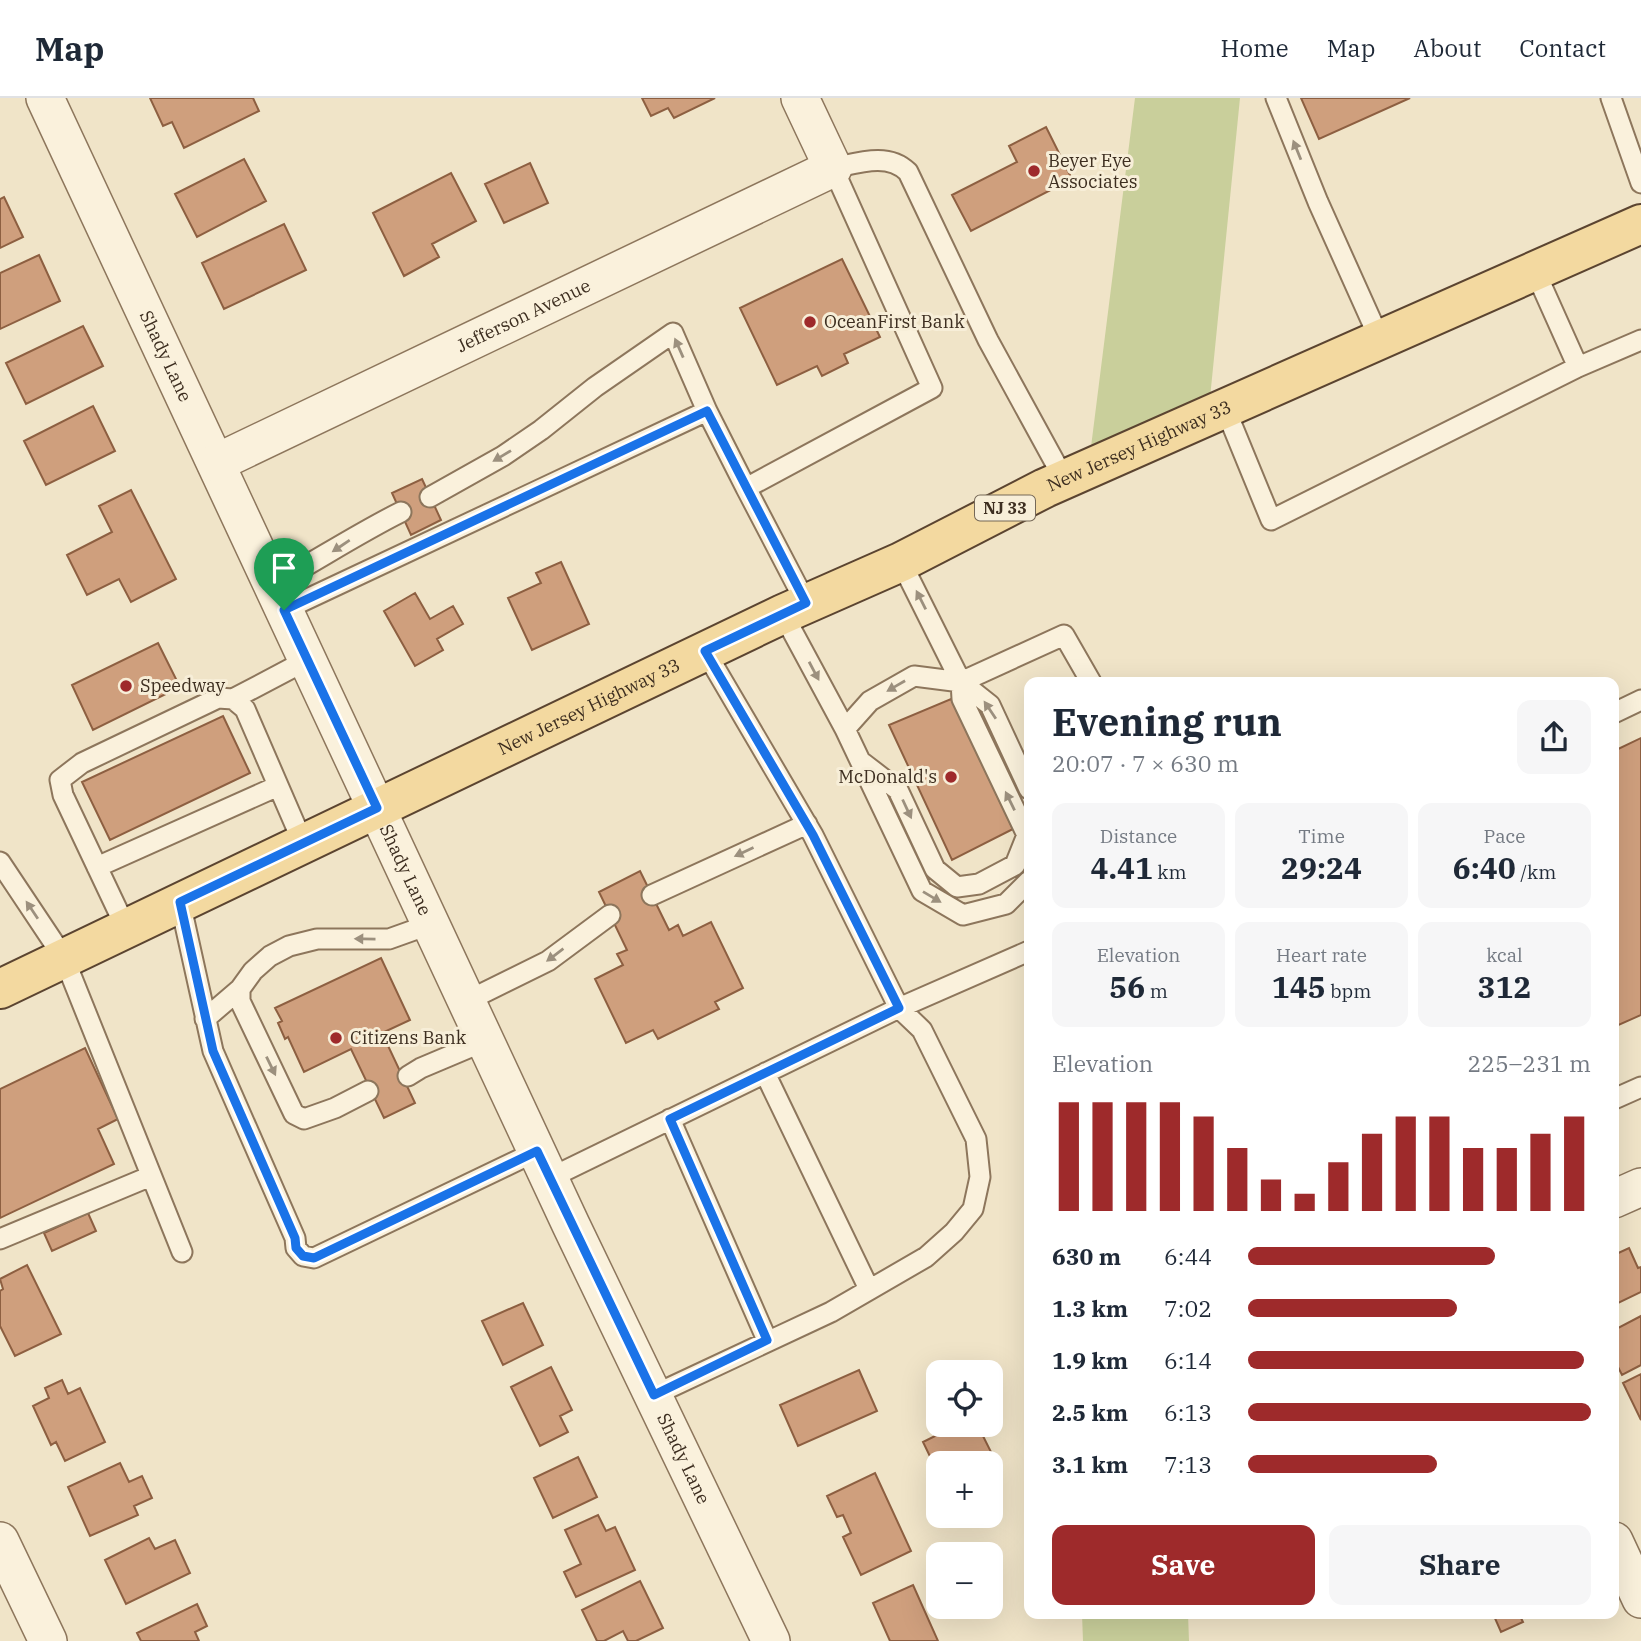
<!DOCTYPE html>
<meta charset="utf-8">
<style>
body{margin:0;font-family:"IBM Plex Serif",serif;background:#f6f6f7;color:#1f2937;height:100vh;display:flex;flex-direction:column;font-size:26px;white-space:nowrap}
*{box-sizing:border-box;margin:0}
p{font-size:23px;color:#747a83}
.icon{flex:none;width:38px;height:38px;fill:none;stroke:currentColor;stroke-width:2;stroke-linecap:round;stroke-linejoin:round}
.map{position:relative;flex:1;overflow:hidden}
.sheet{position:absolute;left:1024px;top:579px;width:595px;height:942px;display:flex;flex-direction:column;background:#fff;border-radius:14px;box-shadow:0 7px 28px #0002}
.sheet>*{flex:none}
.controls{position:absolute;left:926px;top:1262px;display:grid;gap:14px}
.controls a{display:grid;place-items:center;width:77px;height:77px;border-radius:14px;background:#fff;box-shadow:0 7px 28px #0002;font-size:35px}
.pin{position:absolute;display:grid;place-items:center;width:60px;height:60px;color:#fff;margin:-72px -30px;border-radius:50% 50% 50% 0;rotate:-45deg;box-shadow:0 0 7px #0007}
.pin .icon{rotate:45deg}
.round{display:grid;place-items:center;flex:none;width:74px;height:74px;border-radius:14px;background:#f6f6f7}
.overview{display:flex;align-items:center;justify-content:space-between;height:119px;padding:0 28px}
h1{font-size:38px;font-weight:700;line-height:52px}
.stats{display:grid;grid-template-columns:repeat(3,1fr);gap:10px;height:119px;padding:7px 28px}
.stats div{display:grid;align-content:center;border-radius:14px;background:#f6f6f7;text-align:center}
.stats b{font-size:30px;font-weight:700}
.stats small{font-size:19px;font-weight:400}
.stats p{font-size:19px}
.chart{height:196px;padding:14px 28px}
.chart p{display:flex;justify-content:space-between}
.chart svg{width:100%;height:126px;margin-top:7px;stroke:#9e2a2b;stroke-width:6}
.primary-button{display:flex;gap:14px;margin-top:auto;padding:14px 28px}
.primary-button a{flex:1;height:80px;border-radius:14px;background:#9e2a2b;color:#fff;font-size:28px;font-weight:700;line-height:80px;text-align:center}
.primary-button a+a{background:#f6f6f7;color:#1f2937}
ul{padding:0 28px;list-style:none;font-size:23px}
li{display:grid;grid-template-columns:112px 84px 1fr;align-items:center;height:52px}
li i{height:18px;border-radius:9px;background:#9e2a2b}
header{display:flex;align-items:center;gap:42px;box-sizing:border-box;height:98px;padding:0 35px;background:#fff;border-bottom:2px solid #e0e1e3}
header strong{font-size:33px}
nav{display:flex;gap:38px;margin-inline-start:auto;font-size:24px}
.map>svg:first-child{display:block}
</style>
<header>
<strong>Map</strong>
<nav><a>Home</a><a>Map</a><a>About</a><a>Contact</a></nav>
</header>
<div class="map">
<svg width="1641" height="1543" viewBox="0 0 1641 1543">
<rect width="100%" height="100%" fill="#f0e4c8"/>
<path fill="#c9cf9b" d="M 1135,0 L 1240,0 L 1210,300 L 1091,349 Z
M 1082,1516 L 1188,1516 L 1189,1543 L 1083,1543 Z"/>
<path fill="#cf9f7d" stroke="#8d5f41" stroke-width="2" d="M 150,0 L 253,0 L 259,13 L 184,50 L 172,24 L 163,28 Z
M 642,0 L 715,0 L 674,20 L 668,10 L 651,18 Z
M 1301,0 L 1410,0 L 1319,41 Z
M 1046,29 L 1072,81 L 971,133 L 952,97 L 1017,64 L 1009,48 Z
M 244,61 L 266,103 L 197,139 L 175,96 Z
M 530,65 L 548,105 L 504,125 L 485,86 Z
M 451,75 L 476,123 L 432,146 L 439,159 L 404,178 L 373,115 Z
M 4,99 L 23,139 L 0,150 L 0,101 Z
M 284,126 L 306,172 L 224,211 L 202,165 Z
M 39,157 L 60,203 L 0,231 L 0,175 Z
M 842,161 L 880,239 L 844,256 L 848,265 L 822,278 L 817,268 L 777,287 L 740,210 Z
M 83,228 L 103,268 L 26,306 L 6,265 Z
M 93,308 L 115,353 L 46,387 L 24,343 Z
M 422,381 L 441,422 L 411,437 L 392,395 Z
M 131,392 L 176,481 L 131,504 L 119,481 L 87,497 L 67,457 L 112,434 L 99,408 Z
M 561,464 L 589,526 L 532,552 L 508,500 L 541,485 L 536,475 Z
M 415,495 L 430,521 L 453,508 L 463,526 L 437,541 L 443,552 L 415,568 L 384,513 Z
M 158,545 L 180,589 L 93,632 L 72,587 Z
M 951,601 L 1013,731 L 952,762 L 889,627 Z
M 223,618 L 250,675 L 110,742 L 82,684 Z
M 1641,640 L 1641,917 L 1614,929 L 1614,653 Z
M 640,773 L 669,832 L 678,827 L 683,838 L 711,824 L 743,890 L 715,904 L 719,911 L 658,941 L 653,932 L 626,945 L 595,881 L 623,867 L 617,856 L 627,852 L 599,794 Z
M 381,860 L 410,922 L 382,935 L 415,1005 L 384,1020 L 351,951 L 304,974 L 288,939 L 285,941 L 278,925 L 282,923 L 275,910 Z
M 85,950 L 118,1021 L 98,1031 L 114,1066 L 0,1120 L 0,991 Z
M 88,1115 L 96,1133 L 52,1153 L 44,1135 Z
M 1629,1150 L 1638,1170 L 1641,1169 L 1641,1194 L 1614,1207 L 1614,1157 Z
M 27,1167 L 61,1236 L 15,1258 L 0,1228 L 0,1193 L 3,1191 L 0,1181 Z
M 523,1205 L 543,1247 L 503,1267 L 482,1223 Z
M 1641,1218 L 1641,1267 L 1622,1277 L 1614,1261 L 1614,1232 Z
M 551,1269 L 572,1312 L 560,1318 L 568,1334 L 540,1348 L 511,1289 Z
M 859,1272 L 877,1313 L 798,1348 L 780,1307 Z
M 1641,1276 L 1641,1322 L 1623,1285 Z
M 62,1282 L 68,1296 L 80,1290 L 105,1344 L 65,1363 L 56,1344 L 51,1347 L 33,1308 L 49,1300 L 45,1290 Z
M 959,1326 L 977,1326 L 992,1356 L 973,1365 L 938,1365 L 938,1375 L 923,1344 Z
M 578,1359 L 597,1399 L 553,1420 L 534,1380 Z
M 120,1365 L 129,1384 L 142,1378 L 152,1400 L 134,1408 L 138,1417 L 90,1438 L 68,1389 Z
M 875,1375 L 911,1453 L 861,1477 L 843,1439 L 851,1435 L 843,1417 L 837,1419 L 827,1398 Z
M 598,1417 L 606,1433 L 615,1429 L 635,1472 L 576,1499 L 564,1474 L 581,1466 L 565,1432 Z
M 149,1440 L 155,1451 L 175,1442 L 190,1475 L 126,1506 L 105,1462 Z
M 640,1483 L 663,1530 L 636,1543 L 628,1543 L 623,1533 L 604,1543 L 597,1543 L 582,1512 Z
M 913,1487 L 938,1543 L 890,1543 L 873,1505 Z
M 197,1506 L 207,1528 L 195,1534 L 199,1543 L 141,1543 L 137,1535 Z
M 1499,1516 L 1519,1516 L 1523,1524 L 1501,1534 L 1494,1518 Z"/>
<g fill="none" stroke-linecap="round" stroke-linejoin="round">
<g stroke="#8d765c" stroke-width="23">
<path id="lane" d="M 1276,0 L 1318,104 L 1380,242
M 1611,0 L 1641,85
M 1535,173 L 1578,269
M 1225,310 L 1271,422 L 1578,269 L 1641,242
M 430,399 L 503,358 L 541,332 L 595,289 L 673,235 L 707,313 L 746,390
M 901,464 L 961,584 L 990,607 L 1029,691
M 272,487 C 316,463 357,436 401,414
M 806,505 L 746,390 L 932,290 L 833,70 C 858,65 888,54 908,74 L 988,242 L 1064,381
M 284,512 L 707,313
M 783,516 L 845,631 L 922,793 L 963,817 L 1006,806 L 1029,783
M 233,601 L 307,562
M 1614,615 L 1641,602
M 845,631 L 870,603 L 914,578 L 961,584 L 1064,537 L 1091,584
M 863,665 L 898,692 L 935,771 L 957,789 L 979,786 L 1015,767 L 1027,737 L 962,601 L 961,584
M 0,764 L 64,860 L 182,1154
M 97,769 L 278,688
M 652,797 L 807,726
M 180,804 L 213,953 L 295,1140 L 296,1150 L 303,1158 L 314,1160 L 537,1053
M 126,830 L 63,697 L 60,682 L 82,665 L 218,600 L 233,601 L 245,611 L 303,745
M 467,903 L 548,863 L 610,817
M 205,921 L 240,891
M 765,975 L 869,1191
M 408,978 L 421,970 L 485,943
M 368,993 L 335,1010 L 304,1021 L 294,1016 L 240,903 L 240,891 L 253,873 L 270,858 L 289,848 L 317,841 L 389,841 L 431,826
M 1614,1001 L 1641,989
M 670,1021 L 767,1242
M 550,1080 L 899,910 L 813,737 L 705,553
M 0,1141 L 151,1078
M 654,1297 L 831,1214 L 926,1159 L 954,1134 L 973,1111 L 980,1079 L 976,1041 L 922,932 L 899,910 L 1029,853"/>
</g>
<g stroke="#8d765c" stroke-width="40">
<g id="street">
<path id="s1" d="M 45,0 L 571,1127 L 771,1543"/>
<path id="s2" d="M 216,365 L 833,70 L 800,0"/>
<path d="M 1614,1101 L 1641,1089"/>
<path d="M 0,1443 L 48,1543"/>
<path d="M 1614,1443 L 1641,1501"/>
</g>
</g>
<g stroke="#5b4430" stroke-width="42">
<g id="primary">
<path id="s3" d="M 0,891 L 783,516 L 901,464 L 1045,390 L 1641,126"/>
</g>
</g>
<use href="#lane" stroke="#faf1dc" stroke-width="19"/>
<use href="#street" stroke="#faf1dc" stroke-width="37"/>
<use href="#primary" stroke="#f3d9a0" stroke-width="38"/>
</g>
<defs><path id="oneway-solid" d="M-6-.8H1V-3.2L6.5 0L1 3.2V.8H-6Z" transform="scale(1.75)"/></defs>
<g fill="#9c907e">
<use href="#oneway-solid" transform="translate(1297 52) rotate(-112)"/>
<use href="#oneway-solid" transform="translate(679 250) rotate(-114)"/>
<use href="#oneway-solid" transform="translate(502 358) rotate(149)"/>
<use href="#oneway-solid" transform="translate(341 448) rotate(146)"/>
<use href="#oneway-solid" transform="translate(921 502) rotate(-117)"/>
<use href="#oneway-solid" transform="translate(814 573) rotate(62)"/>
<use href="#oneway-solid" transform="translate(896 588) rotate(150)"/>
<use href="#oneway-solid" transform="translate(990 612) rotate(-124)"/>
<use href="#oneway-solid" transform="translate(1010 703) rotate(-116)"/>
<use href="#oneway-solid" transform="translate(907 711) rotate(65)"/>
<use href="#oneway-solid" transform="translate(744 754) rotate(155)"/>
<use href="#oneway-solid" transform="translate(932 799) rotate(31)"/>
<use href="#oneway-solid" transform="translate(32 812) rotate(-124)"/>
<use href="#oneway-solid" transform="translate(365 841) rotate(-179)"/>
<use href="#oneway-solid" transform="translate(555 857) rotate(143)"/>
<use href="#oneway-solid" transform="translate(271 968) rotate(64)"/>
</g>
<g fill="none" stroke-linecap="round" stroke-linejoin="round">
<g stroke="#fff" stroke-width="14">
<path id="route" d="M 707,313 L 806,505 L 705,553 L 813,737 L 899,910 L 670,1021 L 767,1242 L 654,1297 L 537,1053 L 314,1160 L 303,1158 L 296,1150 L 295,1140 L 213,953 L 180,804 L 377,710 L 284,512 Z"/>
</g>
<use href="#route" stroke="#1a73e8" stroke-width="9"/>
</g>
<g fill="#9e2a2b" stroke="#f7eed8" stroke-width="2.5">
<circle cx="1034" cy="73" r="7"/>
<circle cx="810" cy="224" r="7"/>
<circle cx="126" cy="588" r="7"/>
<circle cx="951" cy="679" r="7"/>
<circle cx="336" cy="940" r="7"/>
</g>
<g text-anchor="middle" stroke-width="6" stroke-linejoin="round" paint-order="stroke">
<rect fill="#f7eed8" stroke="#756857" stroke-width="2" x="975" y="397.5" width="60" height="25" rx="5"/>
<g font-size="16" font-weight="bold" fill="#3d2e20">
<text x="1005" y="416">NJ 33</text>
</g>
<g font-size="18" fill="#3d2e20" stroke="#f7eed8" text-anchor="start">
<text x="1048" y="69">Beyer Eye<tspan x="1048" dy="21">Associates</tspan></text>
<text x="824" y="230">OceanFirst Bank</text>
<text x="140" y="594">Speedway</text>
<text x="937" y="685" text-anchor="end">McDonald's</text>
<text x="350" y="946">Citizens Bank</text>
</g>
<g font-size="18" fill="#3d2e20" stroke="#f7eed8">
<text dy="6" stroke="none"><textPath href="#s2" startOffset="341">Jefferson Avenue</textPath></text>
<text dy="6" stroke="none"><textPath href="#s1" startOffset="285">Shady Lane</textPath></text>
<text dy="6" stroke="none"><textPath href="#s3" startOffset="1262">New Jersey Highway 33</textPath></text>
<text dy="6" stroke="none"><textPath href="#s3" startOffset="653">New Jersey Highway 33</textPath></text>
<text dy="6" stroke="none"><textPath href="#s1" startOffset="852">Shady Lane</textPath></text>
<text dy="6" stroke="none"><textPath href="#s1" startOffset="1503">Shady Lane</textPath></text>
</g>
</g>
</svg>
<div class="controls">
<a><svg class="icon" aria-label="locate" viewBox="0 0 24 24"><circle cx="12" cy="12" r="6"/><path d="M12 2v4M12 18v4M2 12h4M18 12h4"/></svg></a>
<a>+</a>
<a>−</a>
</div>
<div class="pin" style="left:284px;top:512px;background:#1e9e55"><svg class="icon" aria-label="arrive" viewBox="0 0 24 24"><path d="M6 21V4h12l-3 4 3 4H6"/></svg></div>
<section class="sheet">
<div class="overview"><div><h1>Evening run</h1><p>20:07 · 7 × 630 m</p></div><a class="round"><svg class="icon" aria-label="share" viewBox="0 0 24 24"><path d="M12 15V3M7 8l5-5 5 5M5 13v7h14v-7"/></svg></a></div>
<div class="stats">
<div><p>Distance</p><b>4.41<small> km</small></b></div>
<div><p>Time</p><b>29:24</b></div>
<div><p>Pace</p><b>6:40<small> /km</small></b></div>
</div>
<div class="stats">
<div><p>Elevation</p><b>56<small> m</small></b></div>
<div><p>Heart rate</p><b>145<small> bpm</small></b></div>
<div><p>kcal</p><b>312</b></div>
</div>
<div class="chart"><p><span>Elevation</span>225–231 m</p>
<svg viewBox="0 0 160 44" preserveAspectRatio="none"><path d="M5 44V6M15 44V6M25 44V6M35 44V6M45 44V11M55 44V22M65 44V33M75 44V38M85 44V27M95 44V17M105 44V11M115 44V11M125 44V22M135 44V22M145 44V17M155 44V11"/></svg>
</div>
<ul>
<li><b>630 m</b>6:44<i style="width:72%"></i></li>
<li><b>1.3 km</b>7:02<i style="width:61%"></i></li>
<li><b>1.9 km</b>6:14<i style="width:98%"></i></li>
<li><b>2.5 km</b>6:13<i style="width:100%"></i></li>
<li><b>3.1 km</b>7:13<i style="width:55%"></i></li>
</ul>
<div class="primary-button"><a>Save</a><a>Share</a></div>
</section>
</div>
